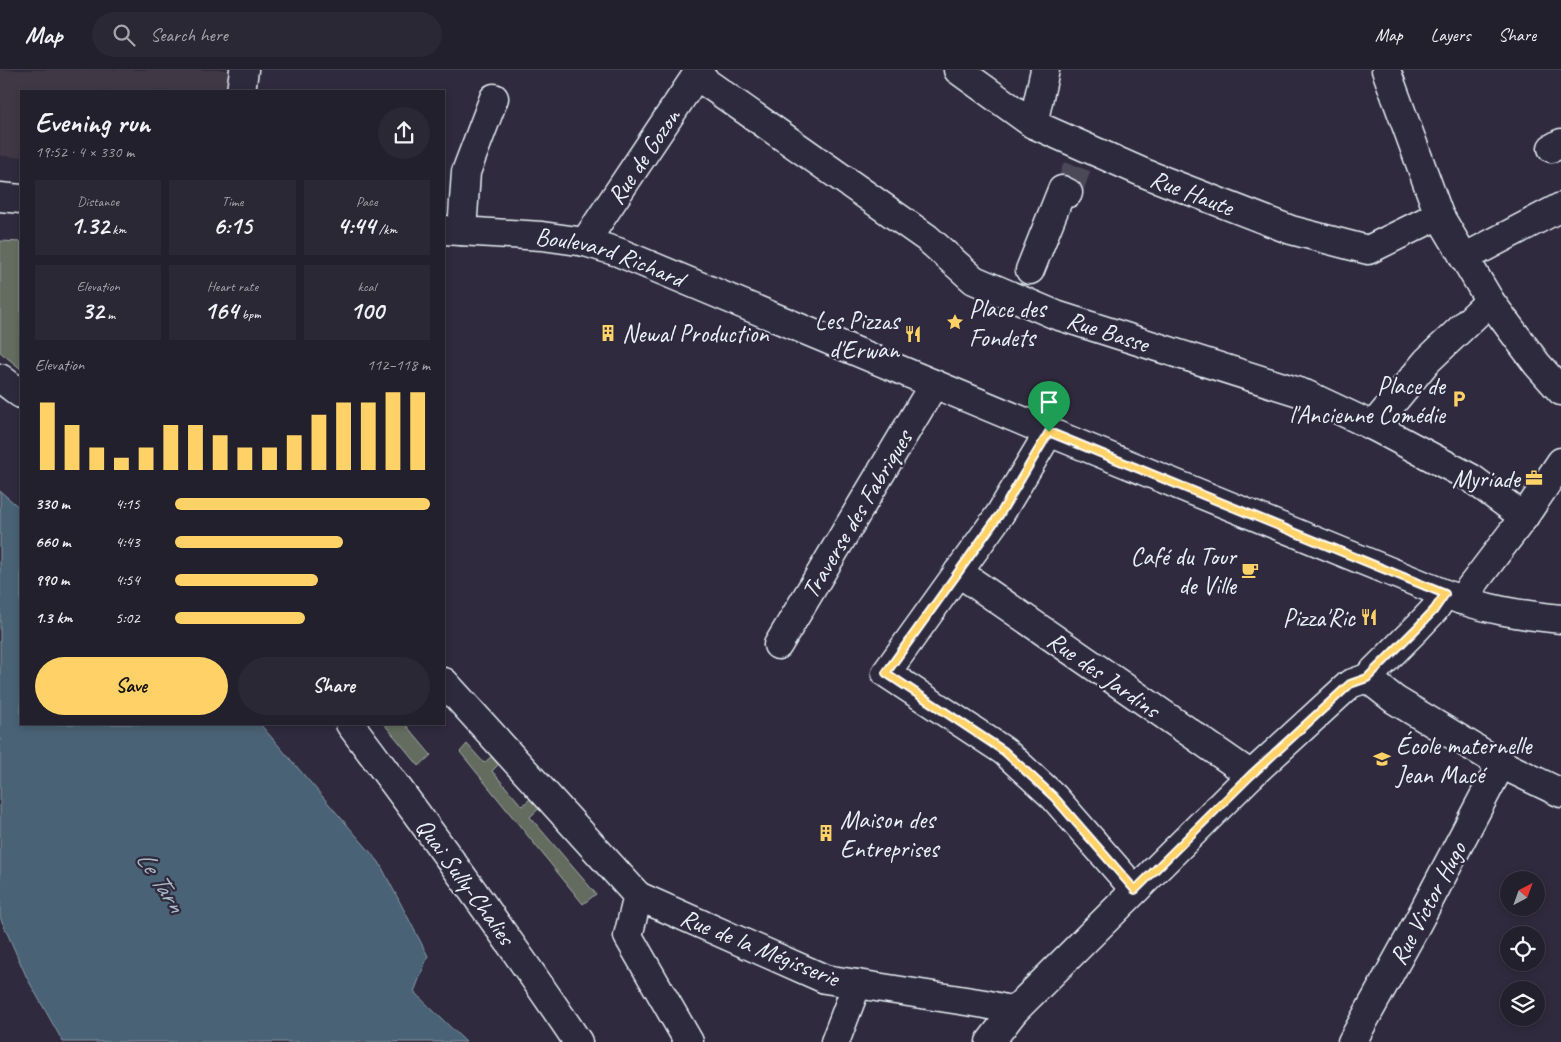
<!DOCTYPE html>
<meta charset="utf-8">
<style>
body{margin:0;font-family:Caveat,sans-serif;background:#2b2836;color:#f1f3f6;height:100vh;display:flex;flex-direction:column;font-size:19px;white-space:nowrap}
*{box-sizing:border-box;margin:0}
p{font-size:16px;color:#a3a3aa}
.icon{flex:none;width:28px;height:28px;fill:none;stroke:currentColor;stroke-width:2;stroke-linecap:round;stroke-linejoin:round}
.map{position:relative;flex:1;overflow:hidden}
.drawer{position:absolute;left:20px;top:20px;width:425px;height:635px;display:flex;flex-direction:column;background:#23202e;border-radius:0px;box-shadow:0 2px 8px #0003,0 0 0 1px #403e4a}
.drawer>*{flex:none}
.needle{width:32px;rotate:41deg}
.fabs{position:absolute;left:1500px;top:801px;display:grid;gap:10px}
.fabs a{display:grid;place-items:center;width:45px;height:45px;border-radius:50%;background:#23202e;box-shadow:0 2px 8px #0003,0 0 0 1px #403e4a;font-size:25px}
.pin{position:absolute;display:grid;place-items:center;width:42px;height:42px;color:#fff;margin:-51px -21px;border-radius:50% 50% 50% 0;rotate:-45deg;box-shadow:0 0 5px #0007}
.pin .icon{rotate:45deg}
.round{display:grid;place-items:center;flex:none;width:52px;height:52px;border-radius:26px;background:#2b2836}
.overview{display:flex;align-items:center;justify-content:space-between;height:85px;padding:0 15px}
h1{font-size:28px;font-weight:800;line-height:38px}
.metrics{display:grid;grid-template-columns:repeat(3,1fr);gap:8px;height:85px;padding:5px 15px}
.metrics div{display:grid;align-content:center;border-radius:0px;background:#2b2836;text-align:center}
.metrics b{font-size:25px;font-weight:800}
.metrics small{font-size:14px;font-weight:400}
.metrics p{font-size:14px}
.chart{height:140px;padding:10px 15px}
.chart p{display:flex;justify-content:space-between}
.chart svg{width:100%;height:90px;margin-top:5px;stroke:#ffd166;stroke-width:6}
.action{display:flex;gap:10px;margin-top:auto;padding:10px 15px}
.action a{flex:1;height:58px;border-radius:30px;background:#ffd166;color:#111;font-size:20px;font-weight:800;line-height:58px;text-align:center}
.action a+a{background:#2b2836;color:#f1f3f6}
ul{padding:0 15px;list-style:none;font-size:16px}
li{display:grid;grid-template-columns:80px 60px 1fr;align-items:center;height:38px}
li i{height:12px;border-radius:6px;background:#ffd166}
header{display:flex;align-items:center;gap:30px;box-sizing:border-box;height:70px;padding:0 25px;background:#23202e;border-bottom:1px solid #403e4a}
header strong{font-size:24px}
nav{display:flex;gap:28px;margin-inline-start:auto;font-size:18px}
.search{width:350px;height:45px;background:#2b2836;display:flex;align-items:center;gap:12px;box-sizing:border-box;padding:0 18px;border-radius:28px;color:#a3a3aa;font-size:19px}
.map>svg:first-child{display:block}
</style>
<header>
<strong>Map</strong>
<div class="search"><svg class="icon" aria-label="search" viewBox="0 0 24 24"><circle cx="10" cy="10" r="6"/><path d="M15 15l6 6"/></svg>Search here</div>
<nav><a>Map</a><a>Layers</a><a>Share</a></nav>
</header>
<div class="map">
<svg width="1561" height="972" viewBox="0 0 1561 972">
<rect width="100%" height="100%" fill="#2f2a3d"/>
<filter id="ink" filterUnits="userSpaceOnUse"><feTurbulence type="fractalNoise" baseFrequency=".02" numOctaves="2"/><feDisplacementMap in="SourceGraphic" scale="10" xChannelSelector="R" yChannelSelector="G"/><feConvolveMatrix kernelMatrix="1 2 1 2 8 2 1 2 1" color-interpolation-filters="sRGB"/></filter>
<g filter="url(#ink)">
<path fill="#403845" d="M 0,0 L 231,0 L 226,21 L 21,21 L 21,87 L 0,86 Z"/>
<path fill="#646c5f" stroke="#a6aeac" d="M 0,171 L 21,172 L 21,299 L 0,282 Z
M 384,654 L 405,654 L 431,685 L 419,696 Z
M 467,674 L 484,693 L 502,677 L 509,684 L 492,701 L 522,736 L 539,721 L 547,731 L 530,747 L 596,824 L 583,834 L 460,682 Z"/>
<path fill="#4a6275" stroke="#899ba9" d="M 0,421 L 21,439 L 21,654 L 260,654 L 379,792 L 428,886 L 414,922 L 466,972 L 63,972 L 27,908 L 0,847 Z"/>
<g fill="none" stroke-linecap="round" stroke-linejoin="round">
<path stroke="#4b4859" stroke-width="28" stroke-dasharray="28 14" stroke-linecap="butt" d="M 1068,123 L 1084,77"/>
<g stroke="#e8f1f8" stroke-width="31">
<g id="minor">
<path d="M 958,0 L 1033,54 L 1144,103 L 1291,160 L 1368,180 L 1439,145"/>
<path d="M 1386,0 L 1439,145 L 1490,231 L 1537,294 L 1561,321"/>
<path d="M 697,6 L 927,168 L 974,210 L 1056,245 L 1305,324 L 1373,356 L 1471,408 L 1524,447"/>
<path d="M 241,21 L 244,0"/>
<path d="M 1033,54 L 1045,0"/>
<path d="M 1552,78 L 1561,73"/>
<path d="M 0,127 L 21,129"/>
<path id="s1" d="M 444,160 L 542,166 L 585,172 L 618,182 L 1049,362 L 1445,524 C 1483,539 1520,545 1561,549"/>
<path d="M 462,161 L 466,102 L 494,28"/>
<path d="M 585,172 L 700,0"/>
<path d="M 1464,188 L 1561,137"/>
<path d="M 1030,200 L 1062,120 L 1068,123"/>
<path d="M 0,308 L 21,324"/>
<path d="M 1373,356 L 1427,291 L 1490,231"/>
<path d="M 1049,362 L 1000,444 L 886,603 L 1004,681 L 1054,727 L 1135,820"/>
<path d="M 958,502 L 1251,705"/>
<path d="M 1461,530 L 1524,447 L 1561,392"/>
<path d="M 778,575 L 934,314"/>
<path d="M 1367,608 L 1395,630 L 1501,694 L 1561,723"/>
<path d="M 444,612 L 638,826"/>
<path d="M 350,654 C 428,758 505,863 578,972"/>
<path d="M 689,972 L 628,866 L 638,826 L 825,909 L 985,934 L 1014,941"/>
<path d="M 835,972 L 857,914"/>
<path d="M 990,972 L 1014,941 L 1251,705 L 1350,614 L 1367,608 L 1418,557 L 1434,540 L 1445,524"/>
<path d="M 1352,972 L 1411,865 L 1501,694"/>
</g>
</g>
<use href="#minor" stroke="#2f2a3d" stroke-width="28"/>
</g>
</g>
<g fill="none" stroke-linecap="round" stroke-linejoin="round" filter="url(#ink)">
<g stroke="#fff" stroke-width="10">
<path id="route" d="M 1049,362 L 1445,524 L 1434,540 L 1418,557 L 1367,608 L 1350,614 L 1251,705 L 1135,820 L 1054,727 L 1004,681 L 886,603 L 1000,444 Z"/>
</g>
<use href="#route" stroke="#ffd166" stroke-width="6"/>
</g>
<defs>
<g id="sight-bare" transform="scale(1.35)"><path d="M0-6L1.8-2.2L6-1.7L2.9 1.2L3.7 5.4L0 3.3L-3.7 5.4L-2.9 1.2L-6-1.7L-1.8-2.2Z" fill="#ffd166" stroke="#2f2a3d" stroke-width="2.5" paint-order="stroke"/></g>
<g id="building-bare" transform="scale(1.35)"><path d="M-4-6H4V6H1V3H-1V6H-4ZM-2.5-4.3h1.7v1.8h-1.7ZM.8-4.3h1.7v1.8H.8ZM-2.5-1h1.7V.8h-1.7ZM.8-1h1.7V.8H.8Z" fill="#ffd166" stroke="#2f2a3d" stroke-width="2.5" paint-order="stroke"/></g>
<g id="restaurant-bare" transform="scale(1.35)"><path d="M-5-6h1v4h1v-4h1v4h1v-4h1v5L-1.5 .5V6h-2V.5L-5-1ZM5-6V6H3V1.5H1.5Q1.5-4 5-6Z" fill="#ffd166" stroke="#2f2a3d" stroke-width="2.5" paint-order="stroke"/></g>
<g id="parking-bare" transform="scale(1.35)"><path d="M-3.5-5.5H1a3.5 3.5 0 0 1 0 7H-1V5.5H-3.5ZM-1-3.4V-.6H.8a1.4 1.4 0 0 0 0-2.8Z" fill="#ffd166" stroke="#2f2a3d" stroke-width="2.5" paint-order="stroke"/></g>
<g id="office-bare" transform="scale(1.35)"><path d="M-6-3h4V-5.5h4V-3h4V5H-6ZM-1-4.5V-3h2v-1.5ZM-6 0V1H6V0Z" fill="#ffd166" stroke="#2f2a3d" stroke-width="2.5" paint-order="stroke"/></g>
<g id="cafe-bare" transform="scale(1.35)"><path d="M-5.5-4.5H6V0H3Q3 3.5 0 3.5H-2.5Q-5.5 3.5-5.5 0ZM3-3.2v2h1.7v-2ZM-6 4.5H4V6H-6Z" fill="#ffd166" stroke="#2f2a3d" stroke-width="2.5" paint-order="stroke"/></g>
<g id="school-bare" transform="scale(1.35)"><path d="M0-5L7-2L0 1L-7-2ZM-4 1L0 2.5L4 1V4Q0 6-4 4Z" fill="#ffd166" stroke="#2f2a3d" stroke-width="2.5" paint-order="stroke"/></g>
</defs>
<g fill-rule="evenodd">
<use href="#sight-bare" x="955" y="252"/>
<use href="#building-bare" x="608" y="263"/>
<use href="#restaurant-bare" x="913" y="264"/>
<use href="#parking-bare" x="1459" y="329"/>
<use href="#office-bare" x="1534" y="408"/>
<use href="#cafe-bare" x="1250" y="500"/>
<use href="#restaurant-bare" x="1369" y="547"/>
<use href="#school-bare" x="1382" y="689"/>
<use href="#building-bare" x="826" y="763"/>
</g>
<g text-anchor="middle" stroke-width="4.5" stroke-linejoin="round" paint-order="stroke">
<g font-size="25" fill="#e8f1f8" stroke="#2f2a3d">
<text transform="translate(643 86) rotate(-56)" y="9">Rue de Gozon</text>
<text transform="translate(1192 122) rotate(21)" y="9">Rue Haute</text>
<text dy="9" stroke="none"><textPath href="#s1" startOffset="169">Boulevard Richard</textPath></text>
<text transform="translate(1108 261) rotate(18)" y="9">Rue Basse</text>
<text transform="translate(856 444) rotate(-59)" y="9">Traverse des Fabriques</text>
<text transform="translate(1104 604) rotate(35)" y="9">Rue des Jardins</text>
<text transform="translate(466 811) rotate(54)" y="9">Quai Sully-Chalies</text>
<text transform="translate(1427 833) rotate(-62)" y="9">Rue Victor Hugo</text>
<text transform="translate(760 877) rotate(22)" y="9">Rue de la Mégisserie</text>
</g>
<g font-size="25" fill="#e8f1f8" stroke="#2f2a3d" text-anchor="end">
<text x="969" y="247" text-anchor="start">Place des<tspan x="969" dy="29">Fondets</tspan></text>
<text x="899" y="259">Les Pizzas<tspan x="899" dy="29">d'Erwan</tspan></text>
<text x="622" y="272" text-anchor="start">Newal Production</text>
<text x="1445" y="324">Place de<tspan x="1445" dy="29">l'Ancienne Comédie</tspan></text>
<text x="1520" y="417">Myriade</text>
<text x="1236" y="495">Café du Tour<tspan x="1236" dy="29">de Ville</tspan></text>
<text x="1355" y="556">Pizza'Ric</text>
<text x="1396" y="684" text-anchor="start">École maternelle<tspan x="1396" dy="29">Jean Macé</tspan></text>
<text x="840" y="758" text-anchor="start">Maison des<tspan x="840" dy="29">Entreprises</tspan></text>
</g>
<g font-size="26" font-style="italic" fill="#a9b8c4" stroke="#2f2a3d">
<text transform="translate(161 811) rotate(57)" y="9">Le Tarn</text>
</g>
</g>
</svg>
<div class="fabs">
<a><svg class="needle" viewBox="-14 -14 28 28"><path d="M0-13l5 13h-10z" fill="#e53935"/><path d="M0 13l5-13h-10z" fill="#a3a3aa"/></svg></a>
<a><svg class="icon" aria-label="locate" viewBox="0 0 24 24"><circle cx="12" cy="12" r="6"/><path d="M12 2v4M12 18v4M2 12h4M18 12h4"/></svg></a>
<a><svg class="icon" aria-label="layers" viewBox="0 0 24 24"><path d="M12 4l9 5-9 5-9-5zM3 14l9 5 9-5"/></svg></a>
</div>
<div class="pin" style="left:1049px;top:362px;background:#1e9e55"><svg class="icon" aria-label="arrive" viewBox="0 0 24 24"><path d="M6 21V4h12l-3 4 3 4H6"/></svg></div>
<section class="drawer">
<div class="overview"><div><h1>Evening run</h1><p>19:52 · 4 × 330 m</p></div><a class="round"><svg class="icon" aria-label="share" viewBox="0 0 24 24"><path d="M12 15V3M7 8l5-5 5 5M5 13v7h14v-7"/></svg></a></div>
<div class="metrics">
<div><p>Distance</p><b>1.32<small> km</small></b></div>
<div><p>Time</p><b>6:15</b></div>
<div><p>Pace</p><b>4:44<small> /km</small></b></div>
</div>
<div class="metrics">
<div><p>Elevation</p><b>32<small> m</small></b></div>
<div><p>Heart rate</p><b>164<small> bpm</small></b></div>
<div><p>kcal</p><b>100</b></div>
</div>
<div class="chart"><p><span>Elevation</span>112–118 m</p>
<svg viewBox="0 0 160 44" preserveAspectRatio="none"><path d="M5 44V11M15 44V22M25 44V33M35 44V38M45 44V33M55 44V22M65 44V22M75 44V27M85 44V33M95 44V33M105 44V27M115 44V17M125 44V11M135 44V11M145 44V6M155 44V6"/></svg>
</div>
<ul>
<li><b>330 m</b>4:15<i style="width:100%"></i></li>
<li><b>660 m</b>4:43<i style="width:66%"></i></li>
<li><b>990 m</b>4:54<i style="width:56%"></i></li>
<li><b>1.3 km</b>5:02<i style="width:51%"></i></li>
</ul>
<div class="action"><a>Save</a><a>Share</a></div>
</section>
</div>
